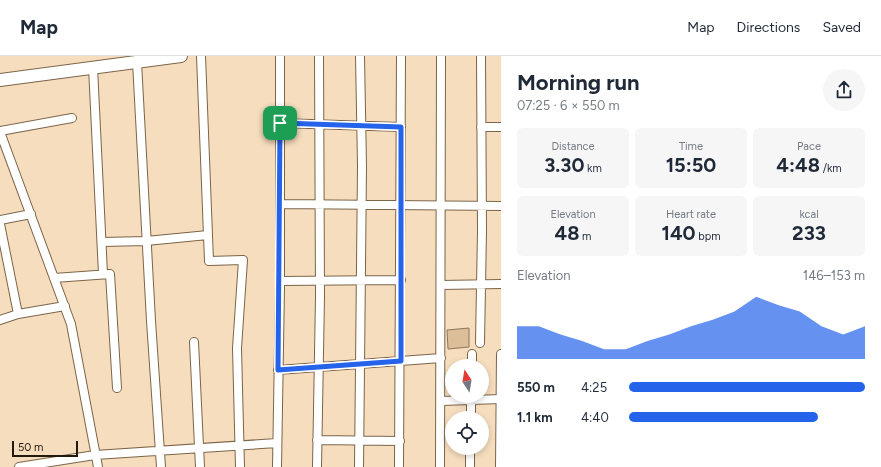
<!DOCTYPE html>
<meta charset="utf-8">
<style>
body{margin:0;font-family:Figtree,sans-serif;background:#f6f6f7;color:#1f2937;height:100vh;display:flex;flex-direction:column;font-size:15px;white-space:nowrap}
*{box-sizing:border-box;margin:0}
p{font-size:13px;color:#747a83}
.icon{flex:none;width:22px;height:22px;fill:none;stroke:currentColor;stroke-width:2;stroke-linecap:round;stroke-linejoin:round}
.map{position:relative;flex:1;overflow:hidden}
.side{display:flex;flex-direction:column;background:#fff;width:380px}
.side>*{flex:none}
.needle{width:26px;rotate:348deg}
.buttons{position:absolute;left:445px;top:303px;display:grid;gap:8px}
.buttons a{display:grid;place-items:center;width:44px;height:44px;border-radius:50%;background:#fff;box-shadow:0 2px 6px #0003;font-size:20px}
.scale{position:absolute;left:12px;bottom:10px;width:66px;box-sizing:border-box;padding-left:4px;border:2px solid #22190e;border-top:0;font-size:11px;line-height:14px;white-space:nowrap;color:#22190e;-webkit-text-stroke:3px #f6ddbe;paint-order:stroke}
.pin{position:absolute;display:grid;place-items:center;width:34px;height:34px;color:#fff;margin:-17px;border-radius:8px;box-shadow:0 2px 6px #0006}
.round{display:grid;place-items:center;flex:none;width:42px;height:42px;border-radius:21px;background:#f6f6f7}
.head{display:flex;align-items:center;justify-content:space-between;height:68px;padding:0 16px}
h1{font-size:22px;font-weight:700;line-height:30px}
.stats{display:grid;grid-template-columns:repeat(3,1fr);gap:6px;height:68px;padding:4px 16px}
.stats div{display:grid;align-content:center;border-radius:6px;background:#f6f6f7;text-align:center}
.stats b{font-size:20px;font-weight:700}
.stats small{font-size:11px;font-weight:400}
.stats p{font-size:11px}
.chart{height:112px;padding:8px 16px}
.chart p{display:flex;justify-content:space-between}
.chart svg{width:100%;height:72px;margin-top:4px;fill:#2563eb;opacity:.7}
ul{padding:0 16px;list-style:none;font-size:13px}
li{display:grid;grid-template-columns:64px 48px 1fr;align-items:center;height:30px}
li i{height:10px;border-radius:5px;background:#2563eb}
header{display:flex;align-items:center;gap:24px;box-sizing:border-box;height:56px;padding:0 20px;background:#fff;border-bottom:1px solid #e0e1e3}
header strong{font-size:19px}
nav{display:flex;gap:22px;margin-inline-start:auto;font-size:14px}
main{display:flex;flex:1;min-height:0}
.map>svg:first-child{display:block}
</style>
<header>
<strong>Map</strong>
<nav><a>Map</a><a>Directions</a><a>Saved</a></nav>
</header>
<main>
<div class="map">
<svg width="501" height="411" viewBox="0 0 501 411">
<rect width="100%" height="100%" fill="#f6ddbe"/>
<path fill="#dcbe98" stroke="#8d775b" d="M 469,272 L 469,291 L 448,293 L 447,274 Z"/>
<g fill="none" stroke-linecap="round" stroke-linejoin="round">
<g stroke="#7b6549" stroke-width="10">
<path id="minor" d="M 201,0 L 209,205 L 243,204 L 237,292 L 240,411
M 137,6 L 151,265 L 161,411
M 93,11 L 103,218
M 280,67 L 401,71
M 481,71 L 501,71
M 0,75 L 72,62
M 0,76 L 71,268 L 98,411
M 280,148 L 501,150
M 0,164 L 31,158
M 0,168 L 18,258
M 102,186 L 146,185 L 208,179
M 54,222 L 110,218 L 117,332
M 280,225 L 401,224
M 441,229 L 501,228
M 0,264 L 18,258 L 65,250
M 194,286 L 200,411
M 480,287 L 482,174 L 481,0
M 472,310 L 472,298
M 278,314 L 441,302
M 441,345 L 501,343
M 471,362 L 471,340
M 317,384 L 400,385
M 19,411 L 95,399 L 277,387
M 277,411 L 280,231 L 280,0
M 317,411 L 320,240 L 319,0
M 359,411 L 362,110 L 360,0
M 399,411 L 401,0
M 440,411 L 441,0
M 470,411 L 470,392
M 500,411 L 501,298"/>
</g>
<g stroke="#7b6549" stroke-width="14">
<path id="secondary" d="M 0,24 L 181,0"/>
</g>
<use href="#minor" stroke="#fff" stroke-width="8"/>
<use href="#secondary" stroke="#fff" stroke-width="12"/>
</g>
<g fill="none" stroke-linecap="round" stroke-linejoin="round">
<g stroke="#fff" stroke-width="8">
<path id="route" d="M 280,67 L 401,71 L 401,305 L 278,314 Z"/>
</g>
<use href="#route" stroke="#2563eb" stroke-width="5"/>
</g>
</svg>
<div class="buttons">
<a><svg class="needle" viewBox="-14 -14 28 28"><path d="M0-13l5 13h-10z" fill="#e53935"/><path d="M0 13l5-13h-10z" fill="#747a83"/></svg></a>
<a><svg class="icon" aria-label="locate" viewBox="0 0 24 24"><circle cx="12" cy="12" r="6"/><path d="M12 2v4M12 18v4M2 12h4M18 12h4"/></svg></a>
</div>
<div class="scale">50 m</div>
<div class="pin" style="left:280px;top:67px;background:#1e9e55"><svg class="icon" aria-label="arrive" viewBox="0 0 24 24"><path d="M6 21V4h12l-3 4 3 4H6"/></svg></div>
</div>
<section class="side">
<div class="head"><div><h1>Morning run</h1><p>07:25 · 6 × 550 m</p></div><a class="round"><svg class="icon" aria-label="share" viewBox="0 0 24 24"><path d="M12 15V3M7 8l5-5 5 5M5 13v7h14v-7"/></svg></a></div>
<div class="stats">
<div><p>Distance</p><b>3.30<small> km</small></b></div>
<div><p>Time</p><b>15:50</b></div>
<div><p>Pace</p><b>4:48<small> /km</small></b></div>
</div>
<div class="stats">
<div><p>Elevation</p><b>48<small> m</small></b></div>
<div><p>Heart rate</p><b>140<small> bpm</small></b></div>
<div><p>kcal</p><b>233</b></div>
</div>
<div class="chart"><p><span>Elevation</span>146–153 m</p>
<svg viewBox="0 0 160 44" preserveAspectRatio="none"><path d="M0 44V24L10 24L20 29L30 33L40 38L50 38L60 33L70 29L80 24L90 20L100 15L110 6L120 11L130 15L140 24L150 29L160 24V44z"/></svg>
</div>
<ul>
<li><b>550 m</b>4:25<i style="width:100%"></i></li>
<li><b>1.1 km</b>4:40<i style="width:80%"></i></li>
</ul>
</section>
</main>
